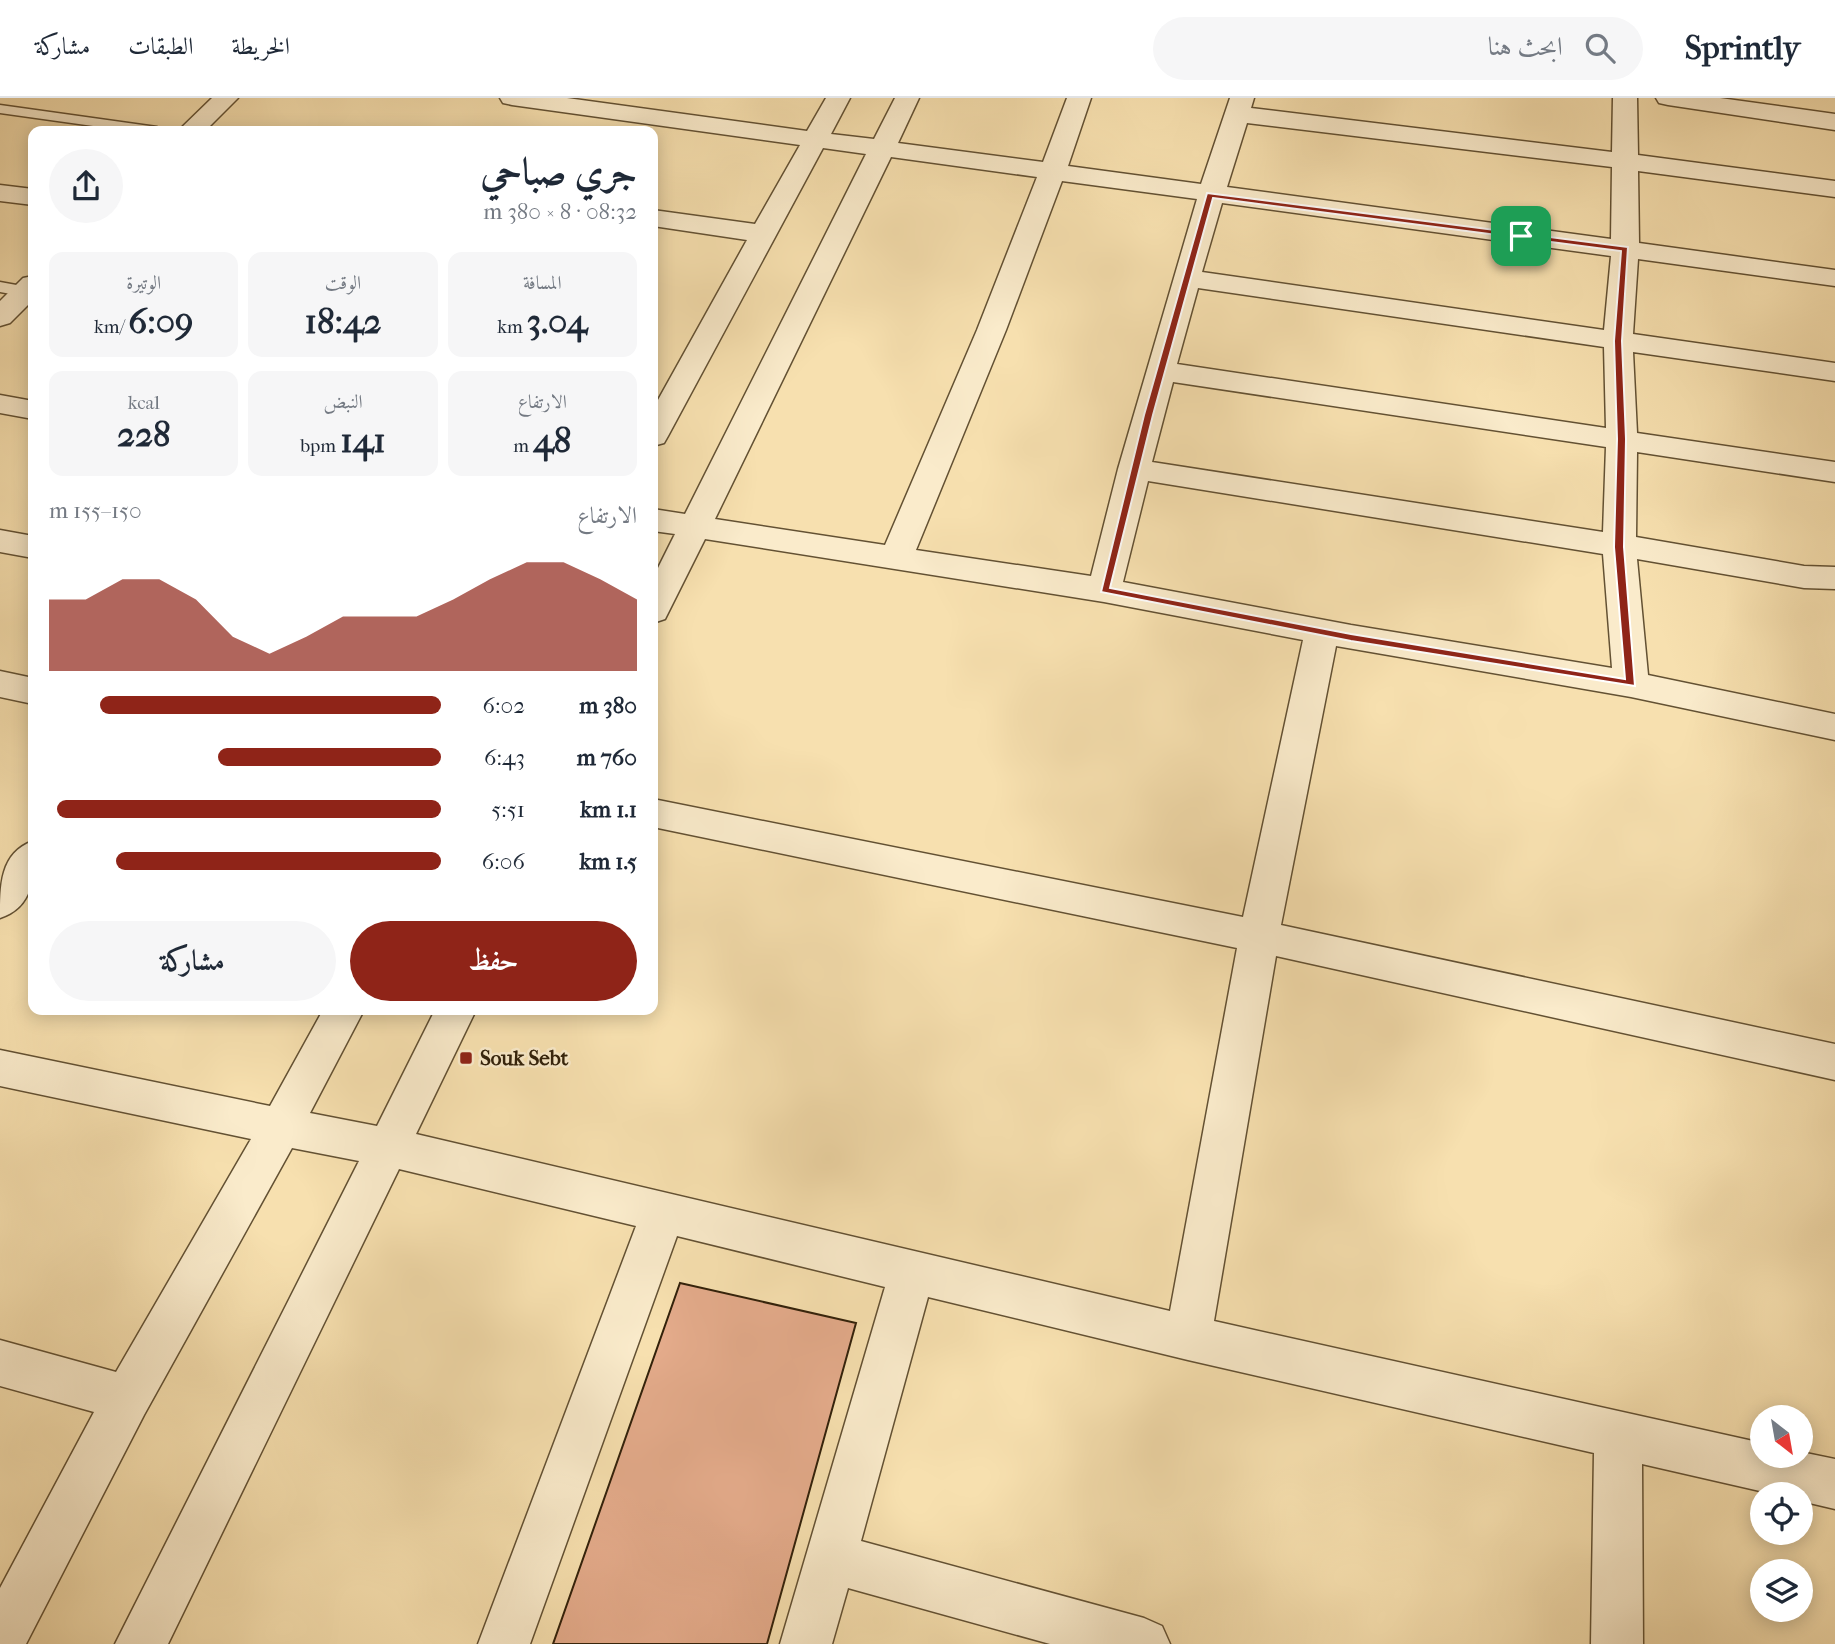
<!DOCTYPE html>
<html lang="ar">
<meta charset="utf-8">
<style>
body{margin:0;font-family:"IM FELL French Canon",Amiri,serif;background:#f6f6f7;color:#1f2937;direction:rtl;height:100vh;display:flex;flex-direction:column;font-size:26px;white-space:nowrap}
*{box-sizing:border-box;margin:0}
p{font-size:23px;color:#747a83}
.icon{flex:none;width:38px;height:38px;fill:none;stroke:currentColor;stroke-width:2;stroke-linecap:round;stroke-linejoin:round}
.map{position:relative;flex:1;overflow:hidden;direction:ltr}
.sheet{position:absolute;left:28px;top:28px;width:630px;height:889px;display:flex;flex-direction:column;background:#fff;border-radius:14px;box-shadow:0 4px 18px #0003;direction:rtl}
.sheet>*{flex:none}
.needle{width:46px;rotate:149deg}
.buttons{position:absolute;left:1750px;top:1307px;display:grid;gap:14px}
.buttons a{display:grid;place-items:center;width:63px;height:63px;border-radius:50%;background:#fff;box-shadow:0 4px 18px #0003;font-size:35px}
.pin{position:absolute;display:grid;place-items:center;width:60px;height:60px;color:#fff;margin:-30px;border-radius:14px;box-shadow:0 4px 10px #0006}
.round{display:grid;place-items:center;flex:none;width:74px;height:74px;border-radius:37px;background:#f6f6f7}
.summary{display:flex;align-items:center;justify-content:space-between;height:119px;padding:0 21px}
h1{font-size:38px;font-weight:700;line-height:52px}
.figures{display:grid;grid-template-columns:repeat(3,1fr);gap:10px;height:119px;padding:7px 21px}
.figures div{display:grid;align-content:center;border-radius:14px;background:#f6f6f7;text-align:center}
.figures b{font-size:35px;font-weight:700}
.figures small{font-size:19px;font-weight:400}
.figures p{font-size:19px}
.chart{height:196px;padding:14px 21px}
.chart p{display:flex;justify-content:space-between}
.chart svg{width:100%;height:126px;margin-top:7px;fill:#8f2418;opacity:.7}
.action{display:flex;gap:14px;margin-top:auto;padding:14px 21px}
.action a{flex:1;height:80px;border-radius:42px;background:#8f2418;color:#fff;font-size:28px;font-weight:700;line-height:80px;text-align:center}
.action a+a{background:#f6f6f7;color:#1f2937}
ul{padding:0 21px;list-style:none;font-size:23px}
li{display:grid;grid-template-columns:112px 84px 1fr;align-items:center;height:52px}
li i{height:18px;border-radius:9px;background:#8f2418}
header{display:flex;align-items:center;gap:42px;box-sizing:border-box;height:98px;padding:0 35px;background:#fff;border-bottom:2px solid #e0e1e3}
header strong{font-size:33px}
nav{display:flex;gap:38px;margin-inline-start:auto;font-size:24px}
.search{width:490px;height:63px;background:#f6f6f7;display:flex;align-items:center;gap:18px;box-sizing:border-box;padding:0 24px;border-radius:38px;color:#747a83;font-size:26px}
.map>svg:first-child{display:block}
</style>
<header>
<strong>Sprintly</strong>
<div class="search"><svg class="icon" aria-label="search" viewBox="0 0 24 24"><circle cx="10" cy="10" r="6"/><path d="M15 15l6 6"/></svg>ابحث هنا</div>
<nav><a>الخريطة</a><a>الطبقات</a><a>مشاركة</a></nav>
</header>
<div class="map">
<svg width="1835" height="1546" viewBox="0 0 1835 1546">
<rect width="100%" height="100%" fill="#f7e0af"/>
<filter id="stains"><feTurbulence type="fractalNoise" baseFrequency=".00286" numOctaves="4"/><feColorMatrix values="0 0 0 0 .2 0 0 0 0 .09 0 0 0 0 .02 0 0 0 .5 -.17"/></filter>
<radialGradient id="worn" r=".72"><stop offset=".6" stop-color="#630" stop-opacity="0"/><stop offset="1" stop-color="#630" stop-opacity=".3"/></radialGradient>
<path fill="#e4ab8b" stroke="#32210a" stroke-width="2" d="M 680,1185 L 856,1225 L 767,1546 L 553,1546 Z"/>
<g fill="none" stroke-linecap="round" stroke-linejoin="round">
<g stroke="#635133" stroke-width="3">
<path id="service" d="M 0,7 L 157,29 L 164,33 L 129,33 L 0,15 Z
M 0,184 L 33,190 L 33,200 L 0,194 Z"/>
</g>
<g stroke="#635133" stroke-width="3">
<path id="minor" d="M 212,0 L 238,0 L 205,33 L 178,33 Z
M 500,0 L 567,0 L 807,33 L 826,0 L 850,0 L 831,36 L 874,41 L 895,0 L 919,0 L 898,45 L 1043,64 L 1067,0 L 1091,0 L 1068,68 L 1201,86 L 1230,0 L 1254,0 L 1251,10 L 1612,54 L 1613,0 L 1637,0 L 1638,57 L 1835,83 L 1835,99 L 1638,73 L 1639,145 L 1835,172 L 1835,188 L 1638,161 L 1633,236 L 1835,265 L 1835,283 L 1633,254 L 1637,335 L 1835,364 L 1835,384 L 1637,354 L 1636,439 L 1804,468 L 1835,469 L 1835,491 L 1804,490 L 1637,461 L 1648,577 L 1835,616 L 1835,642 L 1631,599 L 1336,548 L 1281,827 L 1835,946 L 1835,982 L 1276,858 L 1214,1223 L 1762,1345 L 1762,1358 L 1801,1358 L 1801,1354 L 1835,1361 L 1835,1411 L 1801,1403 L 1801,1396 L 1773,1396 L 1642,1366 L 1643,1546 L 1591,1546 L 1594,1355 L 1188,1262 L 928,1199 L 861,1443 L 1144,1520 L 1162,1528 L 1170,1546 L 1050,1546 L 848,1490 L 832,1546 L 780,1546 L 885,1189 L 677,1138 L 530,1546 L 478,1546 L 636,1128 L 399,1071 L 168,1546 L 115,1546 L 359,1063 L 292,1050 L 144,1317 L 26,1546 L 0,1546 L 0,1490 L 94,1314 L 0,1288 L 0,1242 L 116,1274 L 251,1041 L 0,988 L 0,952 L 270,1008 L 323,912 L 364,912 L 310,1015 L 377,1028 L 435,912 L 476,912 L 416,1036 L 1170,1213 L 1237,850 L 653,729 L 653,701 L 1243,819 L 1303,542 L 1104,504 L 705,441 L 665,521 L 653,525 L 653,480 L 675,436 L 653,433 L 653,411 L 685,416 L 866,56 L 823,50 L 668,338 L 664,345 L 653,348 L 653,311 L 747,142 L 653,128 L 653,112 L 755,126 L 800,47 L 512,7 L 503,5 ZM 1247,25 L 1612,69 L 1611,141 L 1227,89 ZM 891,59 L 1037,79 L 977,232 L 885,447 L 715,421 ZM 1062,83 L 1197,101 L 1118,371 L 1091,478 L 916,452 L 1006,232 ZM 1222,105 L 1611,158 L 1604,232 L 1202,174 ZM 1198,190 L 1604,249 L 1606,330 L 1177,266 ZM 1173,284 L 1606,349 L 1603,434 L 1152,364 ZM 1148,383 L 1603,456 L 1612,570 L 1351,527 L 1123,484 Z
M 1656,0 L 1720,0 L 1835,16 L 1835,32 L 1668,7 L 1659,5 Z
M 0,87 L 33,91 L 33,107 L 0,103 Z
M 33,178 L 33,202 L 10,225 L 0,228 L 0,203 L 23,180 Z
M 0,297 L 33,303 L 33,321 L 0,315 Z
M 0,432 L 33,438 L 33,460 L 0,454 Z
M 0,573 L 33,580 L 33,606 L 0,599 Z
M 33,743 C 34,775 36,808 0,820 C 0,787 0,755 33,743 Z"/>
</g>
<use href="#service" fill="#faebcb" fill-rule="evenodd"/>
<use href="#minor" fill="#faebcb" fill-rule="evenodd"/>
</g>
<path fill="#8f2418" stroke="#fff" stroke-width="2" fill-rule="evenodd" d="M 1207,95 L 1628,149 L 1622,243 L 1626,341 L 1624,449 L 1635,588 L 1351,543 L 1101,494 L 1144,317 ZM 1213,100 L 1621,153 L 1614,243 L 1617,341 L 1614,449 L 1625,581 L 1351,536 L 1110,490 L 1153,317 Z"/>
<rect fill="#8f2418" stroke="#faebcb" stroke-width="2.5" x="459" y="953" width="14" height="14" rx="3.5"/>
<g text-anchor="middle" stroke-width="5" stroke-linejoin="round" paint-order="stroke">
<g font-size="21" font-weight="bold" fill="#32210a" stroke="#faebcb" text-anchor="start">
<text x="480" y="967">Souk Sebt</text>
</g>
</g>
<rect width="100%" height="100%" filter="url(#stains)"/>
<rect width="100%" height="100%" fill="url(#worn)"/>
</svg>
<div class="buttons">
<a><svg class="needle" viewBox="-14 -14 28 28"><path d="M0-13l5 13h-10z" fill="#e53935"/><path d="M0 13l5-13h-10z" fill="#747a83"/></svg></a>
<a><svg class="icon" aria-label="locate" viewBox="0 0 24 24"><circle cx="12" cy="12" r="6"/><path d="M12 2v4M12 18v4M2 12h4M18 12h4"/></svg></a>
<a><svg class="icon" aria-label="layers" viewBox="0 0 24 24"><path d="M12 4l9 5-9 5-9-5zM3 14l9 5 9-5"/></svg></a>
</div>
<div class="pin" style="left:1521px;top:138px;background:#1e9e55"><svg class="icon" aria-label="arrive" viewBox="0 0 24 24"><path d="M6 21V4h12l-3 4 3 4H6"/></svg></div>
<section class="sheet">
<div class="summary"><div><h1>جري صباحي</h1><p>08:32 · 8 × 380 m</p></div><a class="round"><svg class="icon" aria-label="share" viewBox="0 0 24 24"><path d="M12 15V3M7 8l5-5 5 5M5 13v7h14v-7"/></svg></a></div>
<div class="figures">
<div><p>المسافة</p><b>3.04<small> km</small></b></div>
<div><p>الوقت</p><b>18:42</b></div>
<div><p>الوتيرة</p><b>6:09<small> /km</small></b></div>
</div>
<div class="figures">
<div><p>الارتفاع</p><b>48<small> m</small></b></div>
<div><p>النبض</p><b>141<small> bpm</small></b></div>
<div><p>kcal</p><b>228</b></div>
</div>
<div class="chart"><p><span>الارتفاع</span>150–155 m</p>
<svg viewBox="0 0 160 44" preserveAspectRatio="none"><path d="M0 44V19L10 19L20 12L30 12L40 19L50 32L60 38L70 32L80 25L90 25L100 25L110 19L120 12L130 6L140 6L150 12L160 19V44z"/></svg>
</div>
<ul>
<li><b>380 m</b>6:02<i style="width:87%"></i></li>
<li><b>760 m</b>6:43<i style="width:57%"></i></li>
<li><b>1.1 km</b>5:51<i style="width:98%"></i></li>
<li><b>1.5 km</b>6:06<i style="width:83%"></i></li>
</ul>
<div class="action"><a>حفظ</a><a>مشاركة</a></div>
</section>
</div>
